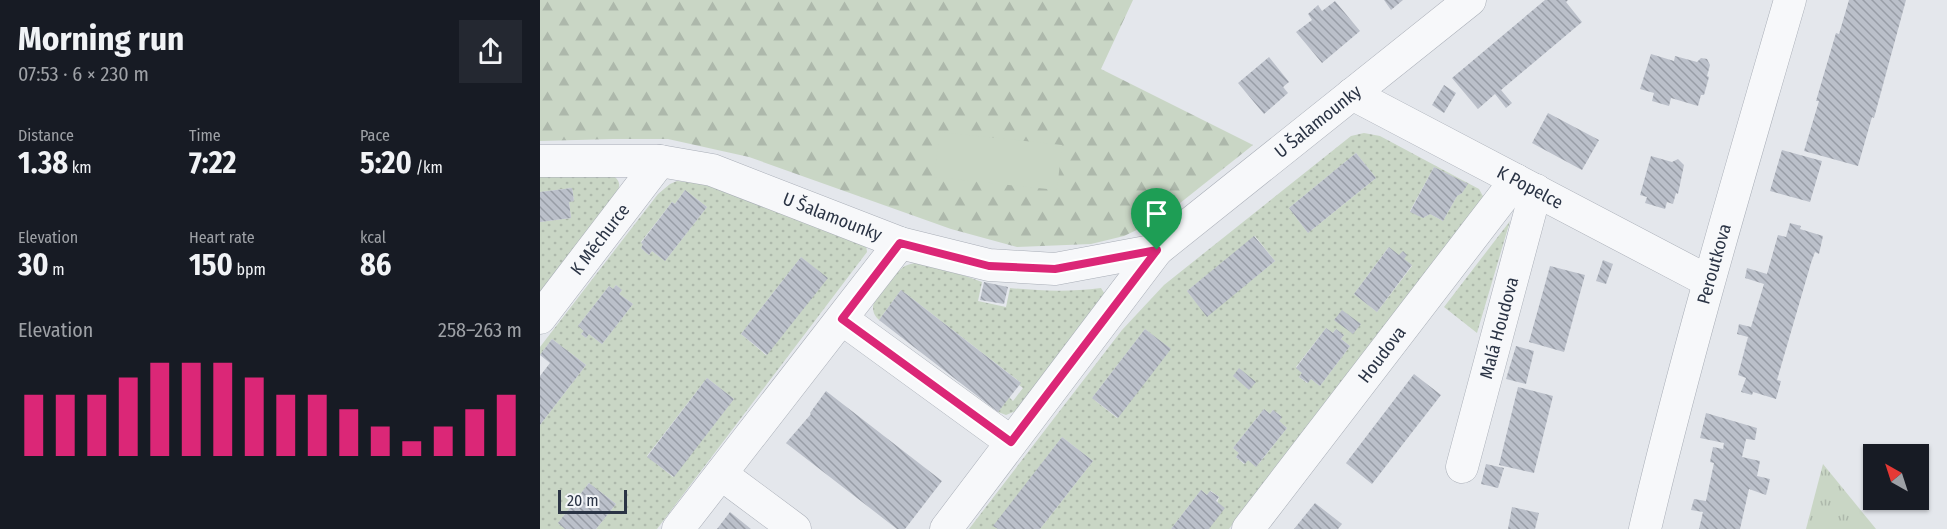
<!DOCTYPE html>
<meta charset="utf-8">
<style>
body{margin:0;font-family:"Fira Sans Condensed",sans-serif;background:#242831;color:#f1f3f6;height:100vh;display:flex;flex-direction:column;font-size:22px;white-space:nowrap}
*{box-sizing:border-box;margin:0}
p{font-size:20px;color:#9ea1a6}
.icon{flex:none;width:33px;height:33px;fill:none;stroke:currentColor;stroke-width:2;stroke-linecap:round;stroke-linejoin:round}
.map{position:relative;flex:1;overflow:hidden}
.panel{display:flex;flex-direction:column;background:#171b24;width:540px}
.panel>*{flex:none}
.needle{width:39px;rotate:321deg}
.tools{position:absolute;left:1323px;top:444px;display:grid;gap:12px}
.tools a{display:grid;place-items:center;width:66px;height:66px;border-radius:0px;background:#171b24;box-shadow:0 2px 4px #0004;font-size:30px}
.scale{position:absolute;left:18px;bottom:15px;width:69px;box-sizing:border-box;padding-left:6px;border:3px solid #2b3445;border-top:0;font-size:16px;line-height:21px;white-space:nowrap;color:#2b3445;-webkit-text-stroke:4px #f4f6f9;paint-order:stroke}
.pin{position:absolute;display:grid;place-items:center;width:51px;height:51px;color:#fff;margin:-62px -26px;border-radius:50% 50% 50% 0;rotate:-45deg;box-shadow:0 0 6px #0007}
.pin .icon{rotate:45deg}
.round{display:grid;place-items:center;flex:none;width:63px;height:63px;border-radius:0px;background:#242831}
.head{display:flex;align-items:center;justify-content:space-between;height:102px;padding:0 18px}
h1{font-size:33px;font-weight:700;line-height:45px}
.stats{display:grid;grid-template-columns:repeat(3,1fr);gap:9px;height:102px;padding:6px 18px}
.stats div{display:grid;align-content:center}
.stats b{font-size:30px;font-weight:700}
.stats small{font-size:16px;font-weight:400}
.stats p{font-size:16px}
.chart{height:168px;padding:12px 18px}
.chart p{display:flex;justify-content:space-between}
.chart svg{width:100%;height:108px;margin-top:6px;stroke:#db2777;stroke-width:6}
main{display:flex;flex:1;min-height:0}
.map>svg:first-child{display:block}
</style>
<main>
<section class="panel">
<div class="head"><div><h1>Morning run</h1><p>07:53 · 6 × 230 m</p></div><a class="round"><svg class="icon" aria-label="share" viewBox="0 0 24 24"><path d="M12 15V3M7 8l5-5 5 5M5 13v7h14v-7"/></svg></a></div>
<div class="stats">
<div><p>Distance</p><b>1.38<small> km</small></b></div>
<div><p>Time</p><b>7:22</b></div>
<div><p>Pace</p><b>5:20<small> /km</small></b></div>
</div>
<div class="stats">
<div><p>Elevation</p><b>30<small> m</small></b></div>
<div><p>Heart rate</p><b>150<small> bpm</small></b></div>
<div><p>kcal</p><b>86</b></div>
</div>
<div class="chart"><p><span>Elevation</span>258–263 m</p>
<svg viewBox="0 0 160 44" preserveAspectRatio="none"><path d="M5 44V19M15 44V19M25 44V19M35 44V12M45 44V6M55 44V6M65 44V6M75 44V12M85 44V19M95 44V19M105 44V25M115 44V32M125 44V38M135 44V32M145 44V25M155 44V19"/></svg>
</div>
</section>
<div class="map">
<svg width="1407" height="529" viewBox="0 0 1407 529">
<defs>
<pattern id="grass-dots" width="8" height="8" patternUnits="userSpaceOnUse" patternTransform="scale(1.5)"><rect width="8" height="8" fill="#c9d6c5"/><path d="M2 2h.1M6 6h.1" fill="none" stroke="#adb8ab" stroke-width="1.8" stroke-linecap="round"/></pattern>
<pattern id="forest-firs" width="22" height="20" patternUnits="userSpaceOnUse" patternTransform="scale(1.5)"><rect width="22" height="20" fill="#c9d6c5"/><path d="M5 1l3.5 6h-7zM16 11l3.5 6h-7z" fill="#adb8ab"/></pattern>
<pattern id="park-tufts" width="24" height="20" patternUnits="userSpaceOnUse" patternTransform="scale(1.5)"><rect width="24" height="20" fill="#c9d6c5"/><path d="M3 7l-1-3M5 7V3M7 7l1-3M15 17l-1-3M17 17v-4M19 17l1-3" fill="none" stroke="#adb8ab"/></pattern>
<pattern id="building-back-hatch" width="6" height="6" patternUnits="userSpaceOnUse" patternTransform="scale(1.5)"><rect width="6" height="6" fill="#bbc0ca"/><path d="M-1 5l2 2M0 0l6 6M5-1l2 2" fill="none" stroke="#989da6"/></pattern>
</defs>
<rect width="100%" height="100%" fill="#e4e7ec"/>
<path fill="url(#grass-dots)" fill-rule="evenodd" d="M 824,133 L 840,136 L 939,189 L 944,198 L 689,529 L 669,529 L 679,497 L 671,491 L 667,495 L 661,490 L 631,529 L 500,529 L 553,461 L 522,437 L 454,526 L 458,529 L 429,529 L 582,330 L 624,285 L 811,136 ZM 816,153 L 836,178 L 768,233 L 749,208 ZM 894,167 L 927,184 L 922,193 L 917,196 L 903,221 L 890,214 L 883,218 L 870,211 ZM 715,236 L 735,261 L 667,316 L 647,291 ZM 848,248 L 872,266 L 837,312 L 814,294 ZM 786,328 L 793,333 L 796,329 L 804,335 L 801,339 L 810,346 L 780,386 L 771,379 L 767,383 L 759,377 L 762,373 L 756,367 ZM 605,329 L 630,349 L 577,418 L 552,398 ZM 724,409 L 730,414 L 733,410 L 741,416 L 739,421 L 747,428 L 717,466 L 708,460 L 704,464 L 696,457 L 699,453 L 693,448 Z
M 0,173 L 70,173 C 78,179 82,183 77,192 L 0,292 L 0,222 L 31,218 L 29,202 L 34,201 L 32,188 L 0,192 Z
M 137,181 L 165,184 L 326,245 L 327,252 L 117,529 L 56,529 L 76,504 L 49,483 L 18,523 L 25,529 L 0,529 L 0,425 L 46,365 L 12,339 L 0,355 L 0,347 L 118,194 L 130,184 ZM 145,190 L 167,207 L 125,261 L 112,251 L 109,255 L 101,248 L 103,244 L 101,242 L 132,202 L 135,204 ZM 261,257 L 287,278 L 226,355 L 201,334 ZM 76,285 L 82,290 L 79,294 L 93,304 L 62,344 L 49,334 L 46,338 L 41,334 L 44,331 L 38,326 L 69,286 L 73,289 ZM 167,378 L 194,399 L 133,477 L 107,456 Z
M 970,221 L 937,333 L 904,307 Z
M 379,262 L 393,264 L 442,282 L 438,301 L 466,307 L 470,288 C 501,291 530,292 561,288 L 566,296 L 478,410 L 466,415 L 458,412 L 469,397 L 473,401 L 483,388 L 479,385 L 480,382 L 361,290 L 339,320 C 335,316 333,313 333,307 C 333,299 358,270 365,266 C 369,264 374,263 379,262 Z"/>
<path fill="url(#forest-firs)" d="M 0,0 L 593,0 L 561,69 L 713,145 L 620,219 L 584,236 L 551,244 L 477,247 L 411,229 L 209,157 L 128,139 L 73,139 L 0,141 Z"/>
<path fill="url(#park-tufts)" d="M 1283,464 L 1336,529 L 1266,529 Z"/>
<path fill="#c9d6c5" d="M 400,132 L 522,145 L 517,190 L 394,177 Z"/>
<path fill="url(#building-back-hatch)" d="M 844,0 L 863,0 L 851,10 Z
M 1005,0 L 1028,0 L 1026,2 L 1042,22 L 961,90 L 972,103 L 966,108 L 955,94 L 938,109 L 912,78 Z
M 1309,0 L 1366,0 L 1334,118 L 1332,117 L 1318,166 L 1264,151 L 1279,101 L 1276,101 L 1296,33 L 1299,34 Z
M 795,1 L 820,31 L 782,63 L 756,32 L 772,20 L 768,14 L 778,5 L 782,11 Z
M 1111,54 L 1134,61 L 1135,56 L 1157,62 L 1161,58 L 1167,59 L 1170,65 L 1167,76 L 1169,77 L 1164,95 L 1161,95 L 1158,106 L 1131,98 L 1129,106 L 1112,101 L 1114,93 L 1100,89 Z
M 729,57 L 749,82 L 743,87 L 748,93 L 724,114 L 698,83 Z
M 904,85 L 916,93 L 904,113 L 892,105 Z
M 1008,113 L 1059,140 L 1042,170 L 992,143 Z
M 1242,150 L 1282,161 L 1270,202 L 1230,191 Z
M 816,153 L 836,178 L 768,233 L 749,208 Z
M 1111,156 L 1132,162 L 1138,159 L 1144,165 L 1138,194 L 1136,193 L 1133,204 L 1127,202 L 1125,209 L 1105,203 L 1107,197 L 1100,195 Z
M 894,167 L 928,184 L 922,193 L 917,196 L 903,221 L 890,214 L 883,218 L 870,212 Z
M 32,188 L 34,201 L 29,202 L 31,218 L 0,222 L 0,192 Z
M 145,190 L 167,207 L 125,261 L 112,251 L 109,255 L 101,248 L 103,244 L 101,243 L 132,202 L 135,204 Z
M 1250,223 L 1261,226 L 1260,229 L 1283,236 L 1279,254 L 1275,252 L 1271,263 L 1237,380 L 1241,381 L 1236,399 L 1213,392 L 1212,395 L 1201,392 L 1206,378 L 1198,375 L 1208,337 L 1197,334 L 1199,324 L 1211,327 L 1224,284 L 1205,278 L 1207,268 L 1227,274 L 1238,235 L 1246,237 Z
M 714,236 L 735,261 L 667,317 L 647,291 Z
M 849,247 L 859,255 L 863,251 L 867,255 L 864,259 L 872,265 L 837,312 L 814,294 Z
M 261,257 L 288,278 L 227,355 L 201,334 Z
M 1063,260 L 1073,264 L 1066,284 L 1056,281 Z
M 1010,266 L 1045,275 L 1024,352 L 989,342 Z
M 444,282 L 468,287 L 464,304 L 440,300 Z
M 76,285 L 82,290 L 79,294 L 93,304 L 62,344 L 49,334 L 46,338 L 41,334 L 44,331 L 38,326 L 69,286 L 73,289 Z
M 361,290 L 481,383 L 458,412 L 339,320 Z
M 802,310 L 821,324 L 813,334 L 794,320 Z
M 786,328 L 793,333 L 796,329 L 804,335 L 801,339 L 810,346 L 780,386 L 771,379 L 768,383 L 759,377 L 762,373 L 756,368 Z
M 605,329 L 631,349 L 578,418 L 552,398 Z
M 12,339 L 46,365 L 0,425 L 0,376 L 10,363 L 0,355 Z
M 976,346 L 994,351 L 986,384 L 966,379 Z
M 699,368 L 716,382 L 709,390 L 693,376 Z
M 874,374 L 901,395 L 832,484 L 806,463 Z
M 167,378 L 194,399 L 134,477 L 107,457 Z
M 978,387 L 1013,396 L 994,473 L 959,465 Z
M 286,391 L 402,481 L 365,529 L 357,529 L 246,443 L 271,414 L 270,413 Z
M 724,409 L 730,414 L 733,410 L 742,417 L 739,421 L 747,428 L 716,467 L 708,460 L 705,464 L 696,457 L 699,453 L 693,448 Z
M 1166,413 L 1217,428 L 1215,440 L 1206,439 L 1202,457 L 1220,461 L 1217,476 L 1230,479 L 1226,495 L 1209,489 L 1200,529 L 1159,529 L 1163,512 L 1151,510 L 1154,499 L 1166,501 L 1174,463 L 1170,462 L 1173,447 L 1183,449 L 1184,443 L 1160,438 Z
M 522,437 L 553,461 L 500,529 L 458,529 L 453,526 Z
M 946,464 L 964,468 L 958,488 L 941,484 Z
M 49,483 L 76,504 L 56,529 L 25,529 L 18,523 Z
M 661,490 L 667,495 L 670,491 L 679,497 L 676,501 L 685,508 L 669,529 L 631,529 Z
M 775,503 L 802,524 L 798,529 L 754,529 Z
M 972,507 L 999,513 L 995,529 L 968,529 Z
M 190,512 L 211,529 L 177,529 Z"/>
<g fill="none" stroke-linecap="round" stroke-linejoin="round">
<g stroke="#a9aeb7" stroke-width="33">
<g id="minor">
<path id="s1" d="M 812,94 L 1168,281"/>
<path id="s2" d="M 0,161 L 120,161 L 172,170 L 360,243 L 449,265 L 515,269 L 617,250 L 930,0"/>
<path id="s3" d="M 0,318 L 120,161"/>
<path d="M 302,319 L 471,442"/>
<path id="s4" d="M 922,467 L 996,190"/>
<path d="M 181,474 L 255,529"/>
<path d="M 138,529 L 360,243"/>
<path d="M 406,529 L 617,250"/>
<path id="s5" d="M 708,529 L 976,180"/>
<path id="s6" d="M 1105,529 C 1147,351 1199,176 1250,0"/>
</g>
</g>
<use href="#minor" stroke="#f7f8fa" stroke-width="32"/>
</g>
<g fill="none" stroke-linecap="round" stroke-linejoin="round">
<g stroke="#fff" stroke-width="12">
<path id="route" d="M 360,243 L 449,266 L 515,269 L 617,250 L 471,442 L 302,319 Z"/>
</g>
<use href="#route" stroke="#db2777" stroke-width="8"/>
</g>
<g text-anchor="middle" stroke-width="4.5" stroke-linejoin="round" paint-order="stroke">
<g font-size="18" fill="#2b3445" stroke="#f4f6f9">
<text dy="6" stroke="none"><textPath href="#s2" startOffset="842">U Šalamounky</textPath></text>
<text dy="6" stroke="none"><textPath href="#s1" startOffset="201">K Popelce</textPath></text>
<text dy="6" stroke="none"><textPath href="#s2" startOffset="302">U Šalamounky</textPath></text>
<text dy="6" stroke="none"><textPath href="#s3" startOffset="99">K Měchurce</textPath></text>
<text dy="6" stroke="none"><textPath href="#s6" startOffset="274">Peroutkova</textPath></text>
<text dy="6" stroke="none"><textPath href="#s4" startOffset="144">Malá Houdova</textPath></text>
<text dy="6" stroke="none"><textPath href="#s5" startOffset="220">Houdova</textPath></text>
</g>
</g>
</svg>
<div class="tools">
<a><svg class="needle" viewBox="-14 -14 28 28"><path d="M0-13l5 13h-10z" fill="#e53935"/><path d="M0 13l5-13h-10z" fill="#9ea1a6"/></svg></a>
</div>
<div class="scale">20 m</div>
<div class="pin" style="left:617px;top:250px;background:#1e9e55"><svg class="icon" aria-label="arrive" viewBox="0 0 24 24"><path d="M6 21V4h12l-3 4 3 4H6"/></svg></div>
</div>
</main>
